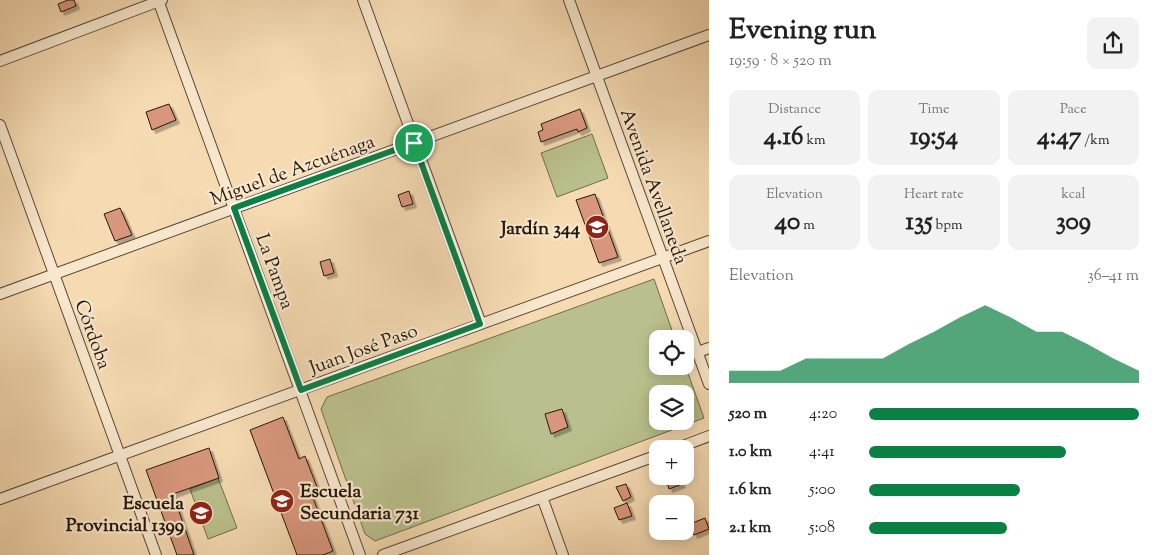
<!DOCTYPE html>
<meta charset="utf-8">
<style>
body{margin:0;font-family:"Sorts Mill Goudy",serif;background:#f2f2f2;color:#222;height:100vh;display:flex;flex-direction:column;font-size:19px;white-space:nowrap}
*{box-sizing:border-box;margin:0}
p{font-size:16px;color:#767676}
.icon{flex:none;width:28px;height:28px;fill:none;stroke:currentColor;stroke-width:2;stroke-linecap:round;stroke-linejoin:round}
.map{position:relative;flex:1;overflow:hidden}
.sheet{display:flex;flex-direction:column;background:#fff;width:450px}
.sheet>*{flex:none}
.fabs{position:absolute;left:649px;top:330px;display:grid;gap:10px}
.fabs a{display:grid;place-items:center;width:45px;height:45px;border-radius:10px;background:#fff;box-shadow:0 2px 12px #0003;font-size:25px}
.pin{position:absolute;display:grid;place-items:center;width:42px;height:42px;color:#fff;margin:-21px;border:2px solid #fff;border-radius:50%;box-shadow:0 1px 5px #0007}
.round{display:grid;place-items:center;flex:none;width:52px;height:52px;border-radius:10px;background:#f2f2f2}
.head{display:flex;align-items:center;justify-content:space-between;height:85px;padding:0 20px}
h1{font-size:28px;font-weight:700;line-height:38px}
.metrics{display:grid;grid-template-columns:repeat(3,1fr);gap:8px;height:85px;padding:5px 20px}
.metrics div{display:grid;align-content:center;border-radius:10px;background:#f2f2f2;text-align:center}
.metrics b{font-size:25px;font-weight:700}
.metrics small{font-size:14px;font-weight:400}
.metrics p{font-size:14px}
.chart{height:140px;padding:10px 20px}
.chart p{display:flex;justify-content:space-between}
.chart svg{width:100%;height:90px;margin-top:5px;fill:#0b8043;opacity:.7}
ul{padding:0 20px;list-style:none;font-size:16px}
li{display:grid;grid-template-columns:80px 60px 1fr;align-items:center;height:38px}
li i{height:12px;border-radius:6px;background:#0b8043}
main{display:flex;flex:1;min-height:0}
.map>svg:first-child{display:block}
</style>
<main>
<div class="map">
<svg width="709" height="555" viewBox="0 0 709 555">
<defs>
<filter id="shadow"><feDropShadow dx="3.5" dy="3.5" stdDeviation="0" flood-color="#0004"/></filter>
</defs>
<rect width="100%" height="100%" fill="#f5dab2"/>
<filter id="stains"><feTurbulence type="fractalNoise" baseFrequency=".004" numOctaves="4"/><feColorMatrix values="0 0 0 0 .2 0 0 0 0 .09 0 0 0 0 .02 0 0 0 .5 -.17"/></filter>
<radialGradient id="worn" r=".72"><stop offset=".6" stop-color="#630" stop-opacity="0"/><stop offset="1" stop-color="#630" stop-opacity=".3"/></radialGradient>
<path fill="#bac08d" stroke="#706c4b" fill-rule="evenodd" d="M 592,134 L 608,178 L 557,197 L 541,153 Z
M 654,279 L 675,339 L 658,339 L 658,366 L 685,365 L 704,418 L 375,541 L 365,534 L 321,409 L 327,397 ZM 658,394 L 685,394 L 685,421 L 658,421 Z
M 218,478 L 237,528 L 208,539 L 190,489 Z"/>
<path fill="#d8977b" stroke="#251709" filter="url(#shadow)" d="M 68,0 L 74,0 L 76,6 L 61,12 L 58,4 Z
M 169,104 L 176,120 L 152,130 L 146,112 Z
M 580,109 L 587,128 L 578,132 L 577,129 L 541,142 L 538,132 L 543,130 L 541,124 Z
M 409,191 L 413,204 L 402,207 L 398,195 Z
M 595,194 L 618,257 L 599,263 L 576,200 Z
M 120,208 L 132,235 L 115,241 L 104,214 Z
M 330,259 L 334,273 L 324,276 L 320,262 Z
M 562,409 L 568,427 L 551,434 L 545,414 Z
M 283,417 L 299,459 L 305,456 L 317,487 L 310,490 L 333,551 L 323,555 L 297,555 L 250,430 Z
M 209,448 L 219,478 L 173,494 L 194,555 L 177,555 L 146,470 Z
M 665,476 L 679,476 L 682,484 L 669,489 Z
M 626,484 L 631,497 L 623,501 L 616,487 Z
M 627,503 L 632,516 L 619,520 L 614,508 Z
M 705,518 L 709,529 L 694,535 L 690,524 Z"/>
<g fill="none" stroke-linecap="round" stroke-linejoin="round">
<g stroke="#594833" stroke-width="12">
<path id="minor" d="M 158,0 L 360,555
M 363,0 L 481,324
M 569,0 L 709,384
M 0,61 L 162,0
M 0,125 L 156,555
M 0,294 L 709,35
M 698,352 L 709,348
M 675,449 L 709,436
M 542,497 L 563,555
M 0,499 L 709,241
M 383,555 L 658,455"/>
</g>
<use href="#minor" stroke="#f8e7cd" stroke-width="10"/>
</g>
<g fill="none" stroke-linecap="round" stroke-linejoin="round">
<g stroke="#fff" stroke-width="10">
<path id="route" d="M 414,143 L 480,324 L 301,390 L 234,208 Z"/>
</g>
<use href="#route" stroke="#0b8043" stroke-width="6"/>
</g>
<defs>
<g id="school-disc" transform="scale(1.25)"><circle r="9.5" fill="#8f2418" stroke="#f8e7cd"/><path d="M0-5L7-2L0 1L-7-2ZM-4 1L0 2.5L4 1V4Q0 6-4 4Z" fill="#fff"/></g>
</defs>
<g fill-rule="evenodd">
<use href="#school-disc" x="597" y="227"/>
<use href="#school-disc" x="282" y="501"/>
<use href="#school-disc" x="201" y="513"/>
</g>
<g text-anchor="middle" stroke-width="4.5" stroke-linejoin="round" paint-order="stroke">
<g font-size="19" fill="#251709" stroke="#f8e7cd">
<text transform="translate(292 169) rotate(-20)" y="7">Miguel de Azcuénaga</text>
<text transform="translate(655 186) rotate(70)" y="7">Avenida Avellaneda</text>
<text transform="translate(276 271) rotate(70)" y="7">La Pampa</text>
<text transform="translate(94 334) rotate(70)" y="7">Córdoba</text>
<text transform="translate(363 348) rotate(-20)" y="7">Juan José Paso</text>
</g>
<g font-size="19" font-weight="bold" fill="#251709" stroke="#f8e7cd" text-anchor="end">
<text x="580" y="234">Jardín 344</text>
<text x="300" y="497" text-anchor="start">Escuela<tspan x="300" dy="22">Secundaria 731</tspan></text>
<text x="184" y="509">Escuela<tspan x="184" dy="22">Provincial 1399</tspan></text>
</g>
</g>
<rect width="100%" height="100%" filter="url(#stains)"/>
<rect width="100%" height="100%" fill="url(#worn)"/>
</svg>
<div class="fabs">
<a><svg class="icon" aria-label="locate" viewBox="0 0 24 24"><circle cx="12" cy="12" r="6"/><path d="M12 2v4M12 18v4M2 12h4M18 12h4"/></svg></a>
<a><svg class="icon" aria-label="layers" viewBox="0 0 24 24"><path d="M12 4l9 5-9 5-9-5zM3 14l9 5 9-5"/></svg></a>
<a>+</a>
<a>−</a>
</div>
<div class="pin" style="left:414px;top:143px;background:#1e9e55"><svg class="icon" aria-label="arrive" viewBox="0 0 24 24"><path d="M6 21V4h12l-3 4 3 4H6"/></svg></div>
</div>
<section class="sheet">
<div class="head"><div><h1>Evening run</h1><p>19:59 · 8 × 520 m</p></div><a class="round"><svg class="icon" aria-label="share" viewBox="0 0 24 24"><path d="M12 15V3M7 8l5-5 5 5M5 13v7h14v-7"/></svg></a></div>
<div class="metrics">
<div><p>Distance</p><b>4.16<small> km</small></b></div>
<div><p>Time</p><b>19:54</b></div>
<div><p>Pace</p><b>4:47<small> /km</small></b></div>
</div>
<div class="metrics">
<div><p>Elevation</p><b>40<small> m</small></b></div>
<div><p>Heart rate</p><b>135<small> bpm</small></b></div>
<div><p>kcal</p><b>309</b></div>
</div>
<div class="chart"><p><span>Elevation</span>36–41 m</p>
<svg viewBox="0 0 160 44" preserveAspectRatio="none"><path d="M0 44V38L10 38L20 38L30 32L40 32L50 32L60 32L70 25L80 19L90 12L100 6L110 12L120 19L130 19L140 25L150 32L160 38V44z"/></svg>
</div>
<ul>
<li><b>520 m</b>4:20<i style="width:100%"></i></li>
<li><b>1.0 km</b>4:41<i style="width:73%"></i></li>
<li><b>1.6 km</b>5:00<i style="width:56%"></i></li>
<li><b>2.1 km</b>5:08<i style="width:51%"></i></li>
</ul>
</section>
</main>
